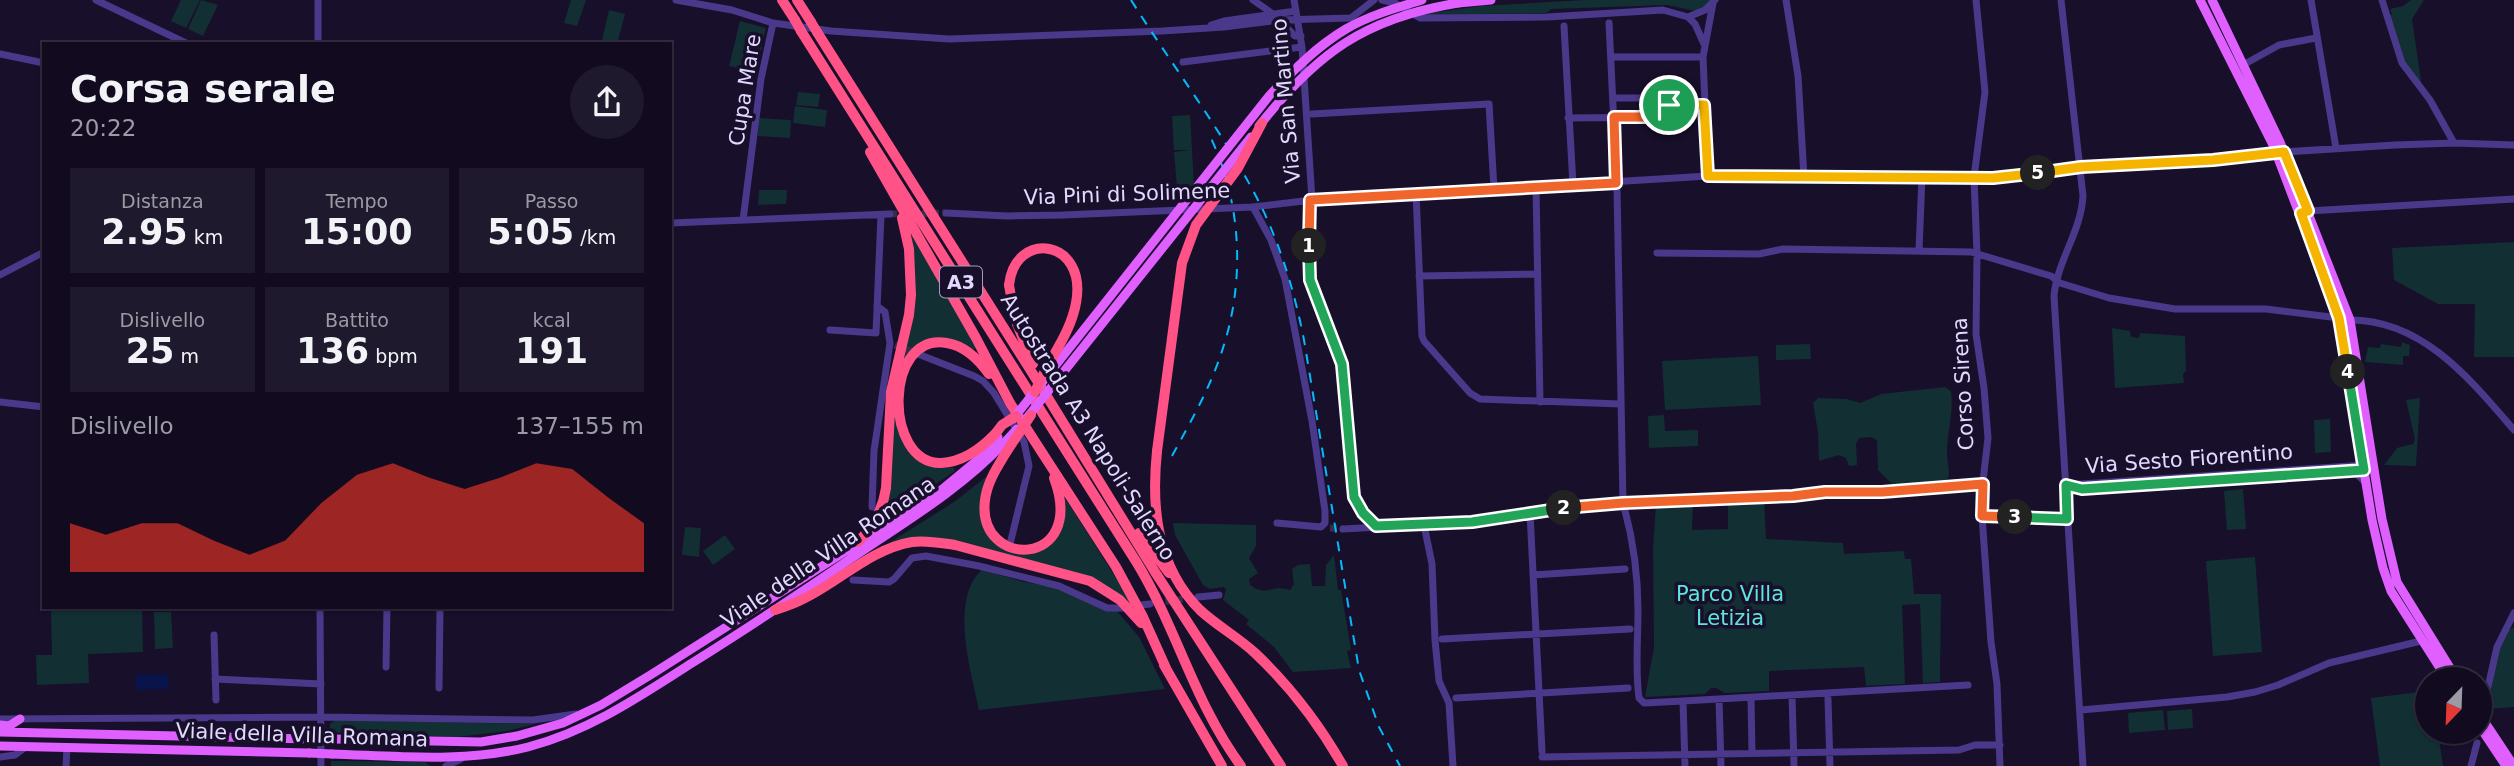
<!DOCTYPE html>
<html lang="it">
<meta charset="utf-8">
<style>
body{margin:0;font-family:"DejaVu Sans",sans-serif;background:#1f192d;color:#f1f3f6;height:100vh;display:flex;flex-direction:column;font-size:26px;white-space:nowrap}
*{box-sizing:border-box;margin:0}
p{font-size:23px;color:#9c9ba5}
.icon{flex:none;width:38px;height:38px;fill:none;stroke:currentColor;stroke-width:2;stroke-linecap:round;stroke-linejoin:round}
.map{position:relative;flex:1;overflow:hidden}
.sheet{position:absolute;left:42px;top:42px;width:630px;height:567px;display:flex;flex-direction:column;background:#120b20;border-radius:0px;box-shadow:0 2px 5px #0004,0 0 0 2px #312b3e}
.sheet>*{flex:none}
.needle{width:46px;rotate:203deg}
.controls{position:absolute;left:2415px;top:667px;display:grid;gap:14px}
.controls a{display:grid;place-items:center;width:77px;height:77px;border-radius:50%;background:#120b20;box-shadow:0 2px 5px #0004,0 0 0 2px #312b3e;font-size:35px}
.pin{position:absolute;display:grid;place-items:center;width:60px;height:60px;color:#fff;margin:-30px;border:4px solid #fff;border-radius:50%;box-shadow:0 2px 7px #0007}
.km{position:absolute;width:35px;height:35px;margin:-18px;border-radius:50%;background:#222;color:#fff;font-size:19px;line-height:35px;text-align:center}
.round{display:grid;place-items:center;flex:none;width:74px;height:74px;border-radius:37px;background:#1f192d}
.head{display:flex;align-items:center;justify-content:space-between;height:119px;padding:0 28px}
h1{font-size:38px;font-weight:800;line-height:52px}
.stats{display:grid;grid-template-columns:repeat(3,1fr);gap:10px;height:119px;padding:7px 28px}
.stats div{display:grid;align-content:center;border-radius:0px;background:#1f192d;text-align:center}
.stats b{font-size:35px;font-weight:800}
.stats small{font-size:19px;font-weight:400}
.stats p{font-size:19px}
.chart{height:196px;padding:14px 28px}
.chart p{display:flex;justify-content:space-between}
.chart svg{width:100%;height:126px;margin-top:7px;fill:#d93025;opacity:.7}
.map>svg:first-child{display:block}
</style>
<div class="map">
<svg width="2514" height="766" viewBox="0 0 2514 766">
<rect width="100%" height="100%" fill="#180f2a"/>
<path fill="#122f34" d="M 181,0 L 200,0 L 186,28 L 171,21 Z
M 201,0 L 218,5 L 203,36 L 188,29 Z
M 571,0 L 586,0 L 577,26 L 564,23 Z
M 1584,0 L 1711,0 L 1703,8 L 1695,11 L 1667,5 L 1552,9 L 1546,13 L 1417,15 L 1481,6 Z
M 2411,0 L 2424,0 L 2412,19 L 2422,88 L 2405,64 L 2389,16 L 2392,14 L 2390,9 L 2403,6 Z
M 609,10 L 625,14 L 617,44 L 601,44 Z
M 740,21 L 766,28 L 756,72 L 729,66 Z
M 798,92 L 820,94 L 818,107 L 796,105 Z
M 795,106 L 827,110 L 825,127 L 793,123 Z
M 1190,115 L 1194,186 L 1177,187 L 1174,152 L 1190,150 L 1174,150 L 1172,116 Z
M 759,118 L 791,120 L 790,138 L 758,136 Z
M 759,190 L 787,190 L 786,204 L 758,205 Z
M 915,233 L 976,348 L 972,351 C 879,291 870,482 953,467 L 955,471 L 880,522 L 890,483 L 894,390 L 914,295 L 915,271 L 911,234 Z
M 2514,242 L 2514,357 L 2474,357 L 2475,304 L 2438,304 L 2394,280 L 2392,248 Z
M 2112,328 L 2130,331 L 2131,337 L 2139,338 L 2140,333 L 2185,336 L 2186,371 L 2183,374 L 2184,383 L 2115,388 Z
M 2402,342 L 2410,345 L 2409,356 L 2403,356 L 2403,365 L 2365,362 L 2368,347 L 2380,348 L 2381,344 L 2401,347 Z
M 1810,344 L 1811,359 L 1776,360 L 1776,345 Z
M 1758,356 L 1761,405 L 1665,410 L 1662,361 Z
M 1945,387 L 1951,391 C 1954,412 1947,432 1947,453 C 1947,460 1949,468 1949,476 L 1945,482 L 1894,486 L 1878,470 L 1877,440 L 1871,437 L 1859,438 L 1856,444 L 1857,465 L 1849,466 L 1846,458 L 1839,455 L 1819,461 L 1818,432 L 1813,403 L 1818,398 L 1847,399 L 1860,403 L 1881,394 Z
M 2420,398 L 2416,466 L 2384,465 L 2397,448 L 2413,444 L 2415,439 L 2406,400 Z
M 1664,415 L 1665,431 L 1698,430 L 1698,446 L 1649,448 L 1648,416 Z
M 2330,419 L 2331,452 L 2315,453 L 2314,420 Z
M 991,473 C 989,487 981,514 984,527 C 986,535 994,543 1001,547 C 1024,561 1053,551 1063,525 C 1066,516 1065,507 1065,498 L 1130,600 L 1128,604 L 1109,589 L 953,542 L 889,545 L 889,543 L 954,502 Z
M 2243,489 L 2246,529 L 2227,530 L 2224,491 Z
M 1728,500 L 1764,500 L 1766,539 L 1843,543 L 1844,554 L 1904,551 L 1905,559 L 1911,559 L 1914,594 L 1941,594 L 1940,682 L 1923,683 L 1920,604 L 1902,605 L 1905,684 L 1866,686 L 1864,667 L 1769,671 L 1769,691 L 1725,693 L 1716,688 L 1711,688 L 1705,694 L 1645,697 L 1654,647 L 1653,549 L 1656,505 L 1693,502 L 1692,530 L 1728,529 Z
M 1173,523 L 1256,525 L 1256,546 L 1249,558 L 1258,573 L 1249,579 L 1250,585 C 1263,594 1267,590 1278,588 C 1282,588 1286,589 1290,590 L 1294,584 L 1292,569 L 1298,565 L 1310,564 L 1312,586 L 1325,586 L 1326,565 L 1334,555 L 1338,590 L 1341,590 L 1351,650 L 1347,651 L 1351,668 L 1293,672 L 1274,647 L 1246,624 L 1249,620 L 1223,600 L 1226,590 L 1224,587 L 1210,589 L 1203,585 L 1175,535 Z
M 685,527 L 701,528 L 699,557 L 682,555 Z
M 725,535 L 735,549 L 713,565 L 703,551 Z
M 2255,557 L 2262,652 L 2213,656 L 2206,561 Z
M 982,570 L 1024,582 L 1061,588 L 1117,611 L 1139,637 L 1165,689 L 979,710 C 971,672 949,598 982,570 Z
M 142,608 L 143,652 L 88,654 L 89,683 L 37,685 L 36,655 L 52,655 L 51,611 Z
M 154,612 L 171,612 L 173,648 L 155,649 Z
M 2514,627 L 2514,707 L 2488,709 L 2498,651 L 2505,632 Z
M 2427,691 L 2427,732 L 2438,732 L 2443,766 L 2380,766 L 2371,698 Z
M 2192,709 L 2193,728 L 2168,730 L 2167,711 Z
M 2163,710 L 2165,730 L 2129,733 L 2128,713 Z
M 336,720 L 535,724 L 507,731 L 457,737 L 329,732 L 330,724 Z
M 331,761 L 425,762 L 430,766 L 331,766 Z"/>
<path fill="#08144a" d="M 168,674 L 169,689 L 136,690 L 135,675 Z"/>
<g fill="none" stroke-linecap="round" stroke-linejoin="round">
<path stroke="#362d4a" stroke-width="7" stroke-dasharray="7 3.5" stroke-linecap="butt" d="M 890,214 L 946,213
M 895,345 L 918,354
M 1330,528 L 1343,529
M 1155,603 L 1191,598"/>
<path stroke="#4a388b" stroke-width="7" d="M 96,0 L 188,44
M 318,0 L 318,44
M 676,0 L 732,10 L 773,23 L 761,79 L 743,220
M 1253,0 L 1273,14 L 1295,36 L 1301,36
M 1294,0 L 1302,47 L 1312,200
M 1382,0 L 1395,3 L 1420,18 L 1547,17 L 1663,10 L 1688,17 L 1705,10 L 1715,0
M 1786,0 L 1798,76 L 1804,177
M 1976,0 L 1985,92 L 1974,177 L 1977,254 L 1976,334 L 1984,388 L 1988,438 L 1983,481 L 1982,516 L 1991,642 L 1997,684 L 2000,766
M 2061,0 L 2083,196 C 2081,232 2057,261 2054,296 L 2083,766
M 2311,0 L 2336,148
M 2382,0 L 2402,63 L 2430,100 L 2454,143
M 1688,17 L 1695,24 L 1704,44
M 773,23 L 831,31 L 949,39 L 1162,31 L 1224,27 L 1280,20 L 1351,18 L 1374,0
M 1609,23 L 1617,189 L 1623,503 C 1633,538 1638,574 1638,611 C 1638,639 1635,670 1639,698 L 1644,703 L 1683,701 L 1968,685
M 1211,25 L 1224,21 L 1296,11
M 1564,26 L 1573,185
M 0,54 L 44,63
M 1611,57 L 1703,57
M 1183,62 L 1302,47
M 2243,65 L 2279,45 L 2316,38
M 1669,105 L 1705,105
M 1312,114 L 1489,104 L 1494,189
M 1568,118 L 1666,117 L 1668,114 L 1667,98 L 1613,98
M 2284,152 L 2395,145 L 2454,143 L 2514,145
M 1708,176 L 1703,57 L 1713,3
M 1536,187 L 1540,402
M 1416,193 L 1422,336 L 1424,341 L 1470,393 L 1480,399 L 1621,404
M 1310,200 L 1309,273 L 1318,304 L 1342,364 L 1354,497 L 1363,513 L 1376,526
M 1253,207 L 1271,240 L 1285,279 L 1312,421 L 1325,511 L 1325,523 L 1321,527 L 1277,523
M 2308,211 L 2514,199
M 946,213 L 1007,216 L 1063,215 L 1253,207 L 1312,200 L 1708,176 L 2008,178 L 2081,167 L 2213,160 L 2276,153
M 670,223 L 890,214
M 1919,251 L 1922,176
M 1657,253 L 1759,254 L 1783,249 L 1971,252 L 2051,276 L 2060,283 L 2109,298 L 2175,309 L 2266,309 L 2339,318
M 0,275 L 44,252
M 1419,276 L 1537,274
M 2350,320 C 2423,320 2470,379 2514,430
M 830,330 L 876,333 L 881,215
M 918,354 L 974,376 L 983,381 L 994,393 L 1024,442 L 1029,466 L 1010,544
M 0,402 L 44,407
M 2066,485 L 2365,465
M 2070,486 L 2082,489 L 2350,472 L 2356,473 L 2365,482
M 872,507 L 874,451 L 890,343 L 885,312 L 877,306
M 1530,513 L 1542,751
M 1982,516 L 2067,519
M 1424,525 L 1432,564 L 1435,640 L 1439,681 L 1449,703 L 1453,766
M 1343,529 L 1472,522 L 1544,510 L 1623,503 L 1793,496 L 1847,491 L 1882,492 L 1983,484
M 1533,575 L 1625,569
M 853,580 L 889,582 L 894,579 L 912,558 L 926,556 L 979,566 L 1059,586 L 1107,608 L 1123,608
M 1198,597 L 1219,595
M 1141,605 L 1150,604
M 320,607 L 321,766
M 214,635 L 216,700
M 1442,639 L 1630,629
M 386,667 L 387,607
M 215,679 L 321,684
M 439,688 L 440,607
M 1792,695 L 1794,766
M 1456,698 L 1628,688
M 1751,698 L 1752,753
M 1719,699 L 1721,766
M 1828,699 L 1830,766
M 1683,701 L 1685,766
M 2081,710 L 2227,697 L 2255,692 L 2278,685 L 2329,663 L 2421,641
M 2481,718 L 2497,647 L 2514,613
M 0,719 L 321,717 L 533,720 L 576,714
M 0,757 L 15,755 L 27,746
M 1542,757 L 1959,750 L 1975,745 L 2000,745
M 66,766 L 67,747
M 446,766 L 461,759
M 2471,766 L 2477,743"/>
<path stroke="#df5fff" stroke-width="9" d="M 2200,0 L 2273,145 L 2339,318 L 2372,520 L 2383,568 L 2391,591 L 2447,679
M 2212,0 L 2280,142 L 2350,320 L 2382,519 L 2397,582 L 2457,679
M 1458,3 L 1491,0
M 2480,715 L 2514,766
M 0,725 L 9,726 L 20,719
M 2480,727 L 2506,766
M 0,732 L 310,739
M 333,739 L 481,742 L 517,736 L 563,723 L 601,705 L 652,674 L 939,492 L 974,463 L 998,437
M 0,746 L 309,753
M 332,754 C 396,756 465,763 528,747 C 589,731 639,697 692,663 C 743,631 793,598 843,564 C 898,526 958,492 1004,443"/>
<path stroke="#ff5387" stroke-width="10" d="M 782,0 L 795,20
M 797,0 L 811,22
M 801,31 L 1137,563 C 1177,629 1195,704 1241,766
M 817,32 L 1043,390 L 1155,572 L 1281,766
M 870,152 L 976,338 L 1010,403 L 1116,567 L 1143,617 L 1166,668
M 1009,285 L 1015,319 L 1033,364
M 989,374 C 979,360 965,346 947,343 C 884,331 883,464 941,463 C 963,462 981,449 996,433
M 1007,451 C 998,466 987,482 985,500 C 976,570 1088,569 1054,478
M 1157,451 C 1151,509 1157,567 1200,610 C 1217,626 1238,637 1255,653 C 1290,686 1319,724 1343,766
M 1139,533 L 1169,573
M 858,542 C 873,527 883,509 886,488 L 891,392 L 909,315 L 911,295 L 909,249 L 902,218
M 775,610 C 784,607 793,604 801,600 C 838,583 870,549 912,542 C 926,540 941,543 955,545 L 1090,581 L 1120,600 L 1141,623
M 1164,665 L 1222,766"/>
<path stroke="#04baff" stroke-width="2" stroke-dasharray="10 9" stroke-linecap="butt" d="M 1131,0 C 1173,67 1227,137 1262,208 C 1282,250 1295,294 1304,340 L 1359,670 L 1379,727 L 1400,766
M 1172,456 C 1190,423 1209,390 1221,354 C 1246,282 1242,202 1209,134"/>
<path stroke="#df5fff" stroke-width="9" d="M 1259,126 C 1317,53 1365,18 1458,3
M 1013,419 L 1269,96 C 1292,71 1317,46 1346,29 C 1370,15 1396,8 1422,0
M 1026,419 L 1251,137
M 1004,443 L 1017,429
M 310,739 L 333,739
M 309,753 L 332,754"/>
<path stroke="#ff5387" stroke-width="10" d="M 795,20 L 801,31
M 811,22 L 817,32
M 1009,285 C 1015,229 1088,239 1076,303 C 1070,336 1047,361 1035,392
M 996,433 L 1002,425 L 1016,416
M 1007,451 L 1031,415
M 1157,451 L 1182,263 L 1196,225 L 1238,168 L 1262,123"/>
</g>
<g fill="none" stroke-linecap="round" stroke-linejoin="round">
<g stroke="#fff" stroke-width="14">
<path id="split-1" d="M 1309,246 L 1310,200 L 1616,183 L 1614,117 L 1666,117 L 1669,105"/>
</g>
<g stroke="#fff" stroke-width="14">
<path id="split-2" d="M 1309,246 L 1310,280 L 1342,364 L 1354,497 L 1363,513 L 1376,526 L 1472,522 L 1564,508"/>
</g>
<g stroke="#fff" stroke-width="14">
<path id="split-3" d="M 1564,508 L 1623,503 L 1793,496 L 1825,492 L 1882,492 L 1983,484 L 1982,516 L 2015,517"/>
</g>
<g stroke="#fff" stroke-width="14">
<path id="split-4" d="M 2015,517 L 2067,519 L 2066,485 L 2082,489 L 2364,470 L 2348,372"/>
</g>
<g stroke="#fff" stroke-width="14">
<path id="split-5" d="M 2038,173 L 2081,167 L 2213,160 L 2284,152 L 2308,211 L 2301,213 L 2339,318 L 2348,372"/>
</g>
<g stroke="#fff" stroke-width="14">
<path id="split-6" d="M 1669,105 L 1704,105 L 1708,176 L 1993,178 L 2038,173"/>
</g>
<use href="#split-1" stroke="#f0652b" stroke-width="9"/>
<use href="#split-2" stroke="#22a559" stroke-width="9"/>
<use href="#split-3" stroke="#f0652b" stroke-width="9"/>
<use href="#split-4" stroke="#22a559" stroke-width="9"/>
<use href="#split-5" stroke="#f5b400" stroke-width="9"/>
<use href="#split-6" stroke="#f5b400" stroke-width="9"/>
</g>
<g text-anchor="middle" stroke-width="7" stroke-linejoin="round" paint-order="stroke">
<rect fill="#180f2a" stroke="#a69cbf" stroke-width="2" x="940" y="266.5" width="42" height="31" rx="5"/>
<g font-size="19" font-weight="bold" fill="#e3d8ff">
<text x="961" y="289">A3</text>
</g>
<g font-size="21" fill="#e3d8ff" stroke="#180f2a">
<text transform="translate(745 90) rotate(-81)" y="7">Cupa Mare</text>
<text transform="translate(1286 101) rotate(-95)" y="7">Via San Martino</text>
<text transform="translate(1127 194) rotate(-2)" y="7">Via Pini di Solimene</text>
<text transform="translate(1963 384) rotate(-93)" y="7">Corso Sirena</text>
<text transform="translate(1088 427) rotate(58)" y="7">Autostrada A3 Napoli-Salerno</text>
<text transform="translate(2189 459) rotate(-4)" y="7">Via Sesto Fiorentino</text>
<text transform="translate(828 552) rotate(-34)" y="7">Viale della Villa Romana</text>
<text transform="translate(302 735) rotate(2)" y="7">Viale della Villa Romana</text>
</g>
<g font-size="21" fill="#5de6dc" stroke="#180f2a">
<text x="1730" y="601">Parco Villa<tspan x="1730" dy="24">Letizia</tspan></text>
</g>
</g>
</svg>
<div class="controls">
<a><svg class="needle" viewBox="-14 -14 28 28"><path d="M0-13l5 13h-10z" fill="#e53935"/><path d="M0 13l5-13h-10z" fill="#9c9ba5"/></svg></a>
</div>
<div class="pin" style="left:1669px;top:105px;background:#1e9e55"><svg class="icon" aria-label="arrive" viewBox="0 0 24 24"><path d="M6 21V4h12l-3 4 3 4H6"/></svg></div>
<b class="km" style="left:1309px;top:246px">1</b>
<b class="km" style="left:1564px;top:508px">2</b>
<b class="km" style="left:2015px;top:517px">3</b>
<b class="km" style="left:2348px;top:372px">4</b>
<b class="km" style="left:2038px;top:173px">5</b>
<section class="sheet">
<div class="head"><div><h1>Corsa serale</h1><p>20:22</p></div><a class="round"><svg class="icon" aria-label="share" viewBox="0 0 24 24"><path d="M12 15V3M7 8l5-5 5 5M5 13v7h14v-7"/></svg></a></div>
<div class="stats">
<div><p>Distanza</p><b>2.95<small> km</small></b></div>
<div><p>Tempo</p><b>15:00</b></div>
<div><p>Passo</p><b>5:05<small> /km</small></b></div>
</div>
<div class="stats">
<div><p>Dislivello</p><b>25<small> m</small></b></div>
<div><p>Battito</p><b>136<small> bpm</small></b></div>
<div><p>kcal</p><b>191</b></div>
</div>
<div class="chart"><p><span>Dislivello</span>137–155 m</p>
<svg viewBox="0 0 160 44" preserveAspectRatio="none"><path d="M0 44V27L10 31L20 27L30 27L40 33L50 38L60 33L70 20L80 10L90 6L100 11L110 15L120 11L130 6L140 8L150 18L160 27V44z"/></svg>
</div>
</section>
</div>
